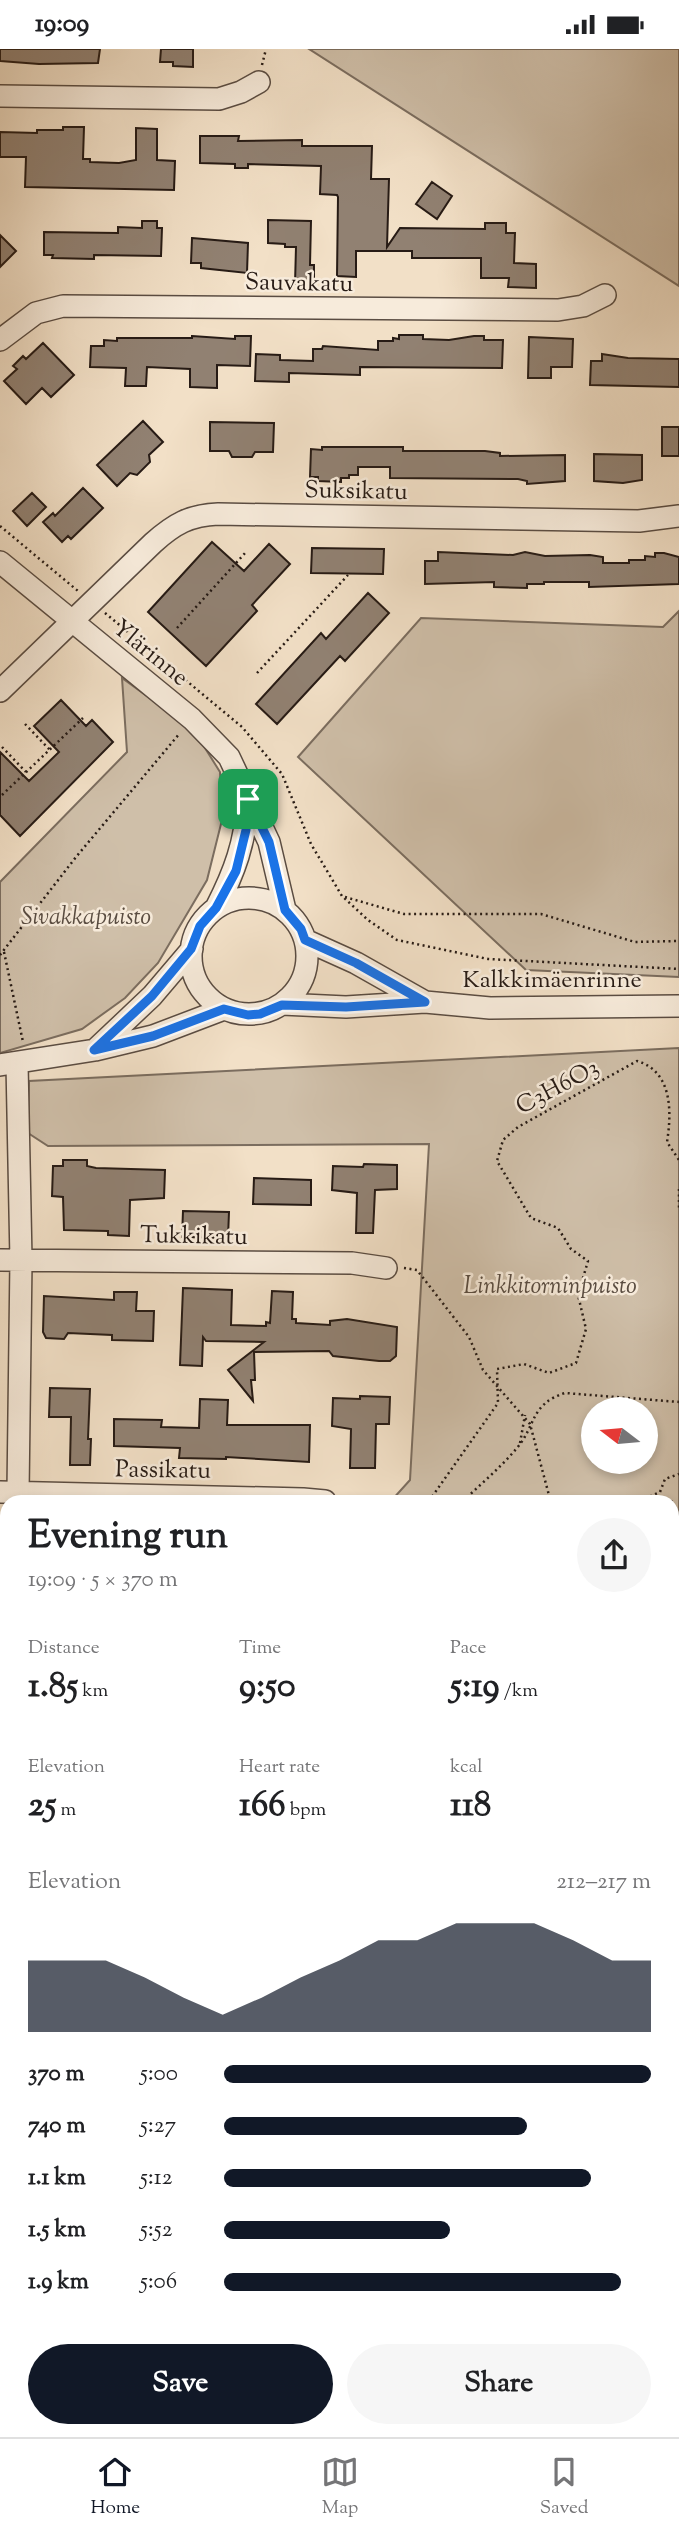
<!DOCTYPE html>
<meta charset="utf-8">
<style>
body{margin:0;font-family:"Sorts Mill Goudy",serif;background:#f6f6f6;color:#202124;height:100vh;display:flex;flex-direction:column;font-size:26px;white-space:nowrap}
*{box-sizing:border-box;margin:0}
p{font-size:23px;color:#757577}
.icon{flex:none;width:38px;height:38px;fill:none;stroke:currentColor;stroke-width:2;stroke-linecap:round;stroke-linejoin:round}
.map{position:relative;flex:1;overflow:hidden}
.side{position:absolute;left:0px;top:1446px;width:679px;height:943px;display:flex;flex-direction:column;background:#fff;border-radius:21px 21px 0 0;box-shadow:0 4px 10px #0003}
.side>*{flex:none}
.needle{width:46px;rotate:286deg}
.tools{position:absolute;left:581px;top:1348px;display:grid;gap:14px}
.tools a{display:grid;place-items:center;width:77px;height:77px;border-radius:50%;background:#fff;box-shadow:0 4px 10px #0003;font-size:35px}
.pin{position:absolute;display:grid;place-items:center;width:60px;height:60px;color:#fff;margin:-30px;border-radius:14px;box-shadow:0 4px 10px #0006}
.round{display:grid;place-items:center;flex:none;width:74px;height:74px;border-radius:37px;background:#f6f6f6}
.headline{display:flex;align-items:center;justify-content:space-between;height:119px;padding:0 28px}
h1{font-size:38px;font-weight:700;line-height:52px}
.metrics{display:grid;grid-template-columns:repeat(3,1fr);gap:10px;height:119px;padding:7px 28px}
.metrics div{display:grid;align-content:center}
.metrics b{font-size:35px;font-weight:700}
.metrics small{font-size:19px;font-weight:400}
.metrics p{font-size:19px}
.chart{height:196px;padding:14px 28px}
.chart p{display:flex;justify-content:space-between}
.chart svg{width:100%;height:126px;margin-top:7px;fill:#111827;opacity:.7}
.button{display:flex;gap:14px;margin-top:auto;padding:14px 28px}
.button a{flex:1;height:80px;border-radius:42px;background:#111827;color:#fff;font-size:28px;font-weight:700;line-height:80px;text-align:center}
.button a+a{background:#f6f6f6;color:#202124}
ul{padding:0 28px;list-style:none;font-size:23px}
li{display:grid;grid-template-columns:112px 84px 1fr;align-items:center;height:52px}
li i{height:18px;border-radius:9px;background:#111827}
.status{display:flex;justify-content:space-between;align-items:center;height:49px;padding:0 35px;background:#fff;direction:ltr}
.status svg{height:19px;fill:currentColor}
.dock{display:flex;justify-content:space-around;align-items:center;height:98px;border-top:2px solid #e0e0e0;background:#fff;font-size:19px;color:#757577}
.dock a{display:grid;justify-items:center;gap:4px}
.dock .selected{color:#111827}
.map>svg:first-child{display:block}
</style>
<div class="status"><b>19:09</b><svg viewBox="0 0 49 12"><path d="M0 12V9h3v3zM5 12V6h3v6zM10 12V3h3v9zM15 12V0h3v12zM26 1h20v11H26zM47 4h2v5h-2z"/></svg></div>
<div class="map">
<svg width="679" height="2388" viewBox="0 0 679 2388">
<rect width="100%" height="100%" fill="#f2e0c7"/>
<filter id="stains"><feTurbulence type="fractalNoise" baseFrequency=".00286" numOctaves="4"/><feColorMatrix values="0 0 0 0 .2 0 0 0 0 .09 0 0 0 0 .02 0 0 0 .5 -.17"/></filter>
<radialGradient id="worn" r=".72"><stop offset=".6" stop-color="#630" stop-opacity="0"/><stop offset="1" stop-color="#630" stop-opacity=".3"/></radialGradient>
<path fill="#cfbfa9" stroke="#7b6d5f" stroke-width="2" fill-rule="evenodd" d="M 309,0 L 679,0 L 679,237 Z
M 679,562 L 679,928 L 526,921 L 298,708 L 421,569 L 663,578 Z
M 122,629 L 166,661 L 200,691 L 220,723 L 222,771 L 207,831 L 158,914 L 125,949 L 82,980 L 0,1004 L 0,833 L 127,703 Z
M 679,999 L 679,2388 L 332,2388 L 321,2382 L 672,2382 L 672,1452 L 391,1452 L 410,1431 L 429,1095 L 48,1097 L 28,1084 L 29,1032 ZM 593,1360 L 646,1360 L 646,1412 L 593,1412 Z
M 7,1561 L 7,2197 L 0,2193 L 0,1563 Z"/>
<path fill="#918172" stroke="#271b15" stroke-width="2" d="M 0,0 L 100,0 L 98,14 L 39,15 L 0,12 Z
M 161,0 L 193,0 L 193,18 L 173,17 L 173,13 L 160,13 Z
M 63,78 L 84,78 L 83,110 L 90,110 L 90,113 L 119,114 L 136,111 L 136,79 L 157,80 L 157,111 L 175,112 L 174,141 L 25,138 L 26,108 L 0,108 L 0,83 L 37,84 L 37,81 L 63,81 Z
M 200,87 L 239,87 L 238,92 L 302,91 L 302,97 L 372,97 L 371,130 L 389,130 L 387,198 L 400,179 L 485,180 L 485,174 L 506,174 L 506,184 L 515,184 L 514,214 L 536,215 L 536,239 L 508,238 L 509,229 L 481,229 L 481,209 L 412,209 L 412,202 L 356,202 L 356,228 L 337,227 L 338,148 L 337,146 L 320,145 L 321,117 L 248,115 L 248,119 L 235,119 L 235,115 L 200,114 Z
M 432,133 L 452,147 L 437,170 L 416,155 Z
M 268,171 L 311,172 L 310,216 L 314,216 L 314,235 L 295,235 L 296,198 L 285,198 L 285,195 L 268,194 Z
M 142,172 L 157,172 L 157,179 L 162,179 L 161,207 L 94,206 L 94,210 L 52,209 L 53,206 L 44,206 L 44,183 L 118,184 L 118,178 L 142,179 Z
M 0,186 L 16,202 L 0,218 Z
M 192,189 L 248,194 L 247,224 L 201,219 L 201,214 L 191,214 Z
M 399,286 L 423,286 L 423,290 L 449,291 L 474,287 L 484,287 L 484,291 L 503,291 L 502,319 L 360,318 L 360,326 L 289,324 L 289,333 L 255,332 L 256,305 L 280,306 L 280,311 L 313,312 L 313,300 L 322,300 L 323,297 L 378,301 L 378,292 L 393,292 L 393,289 L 399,290 Z
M 192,287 L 235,290 L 235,287 L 251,287 L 250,317 L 217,316 L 217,339 L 190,338 L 190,320 L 147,318 L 146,337 L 125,337 L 126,319 L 90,318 L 91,297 L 104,297 L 104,291 L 117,292 L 117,289 L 192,289 Z
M 529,288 L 573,290 L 572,318 L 551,318 L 551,329 L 528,329 Z
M 43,294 L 74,326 L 51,348 L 42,339 L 26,355 L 4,332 L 17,320 L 13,317 L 23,307 L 26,310 Z
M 602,305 L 628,309 L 679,310 L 679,338 L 590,336 L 591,312 L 602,312 Z
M 143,372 L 163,393 L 149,406 L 150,413 L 137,426 L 130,424 L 117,437 L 97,416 Z
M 210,373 L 274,374 L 273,403 L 255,403 L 252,408 L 232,408 L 229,402 L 210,402 Z
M 662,378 L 679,378 L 679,407 L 662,407 Z
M 322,398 L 403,398 L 403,402 L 485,402 L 500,404 L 500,407 L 565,406 L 565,432 L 527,435 L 527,432 L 518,430 L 390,429 L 390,418 L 358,418 L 358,426 L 349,426 L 349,429 L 341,429 L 341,433 L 318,432 L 318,428 L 310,428 L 311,400 L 322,401 Z
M 594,405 L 642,406 L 642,431 L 623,434 L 594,432 Z
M 83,439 L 103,459 L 71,490 L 68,487 L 62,493 L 43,473 L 53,464 L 55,467 Z
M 32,444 L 46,458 L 27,477 L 13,462 Z
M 212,493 L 244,522 L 269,495 L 290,515 L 252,556 L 257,562 L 206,617 L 148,563 Z
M 312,499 L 384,500 L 383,525 L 311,524 Z
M 438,503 L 513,506 L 525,503 L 545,507 L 590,506 L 603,508 L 603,514 L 629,514 L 629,511 L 645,511 L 645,507 L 655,508 L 655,504 L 664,504 L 679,508 L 679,535 L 589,538 L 589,533 L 544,533 L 544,535 L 527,535 L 527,539 L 494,538 L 494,533 L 425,535 L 425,512 L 438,512 Z
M 368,544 L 389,564 L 345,612 L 340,607 L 277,675 L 256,655 L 321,584 L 326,590 Z
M 61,651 L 86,677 L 92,671 L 113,693 L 20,787 L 0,766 L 0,703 L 29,732 L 59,703 L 34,677 Z
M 63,1111 L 87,1111 L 87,1117 L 96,1119 L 165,1121 L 164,1149 L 130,1151 L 129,1187 L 108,1186 L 108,1182 L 64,1181 L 63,1148 L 52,1147 L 53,1117 L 63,1117 Z
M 364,1115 L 397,1116 L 397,1140 L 375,1141 L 373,1184 L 356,1184 L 357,1144 L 332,1141 L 333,1117 L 363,1118 Z
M 254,1129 L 311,1131 L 311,1156 L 253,1155 Z
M 183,1162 L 229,1163 L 228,1189 L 182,1188 Z
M 183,1239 L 232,1241 L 231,1276 L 266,1277 L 266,1273 L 270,1274 L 272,1242 L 293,1243 L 292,1270 L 296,1270 L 296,1274 L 330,1276 L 330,1272 L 347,1270 L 397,1278 L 396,1307 L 390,1312 L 379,1312 L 333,1307 L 329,1302 L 254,1303 L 255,1331 L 251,1331 L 253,1352 L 228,1321 L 264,1293 L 206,1292 L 203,1288 L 202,1317 L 180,1316 Z
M 114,1243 L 137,1243 L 136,1262 L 154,1262 L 153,1292 L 112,1291 L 112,1286 L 68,1284 L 64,1290 L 46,1289 L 43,1283 L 44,1247 L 114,1251 Z
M 50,1339 L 90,1340 L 88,1390 L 91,1390 L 90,1416 L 70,1416 L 71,1368 L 49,1368 Z
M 360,1347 L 390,1348 L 389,1375 L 376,1375 L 375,1419 L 350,1419 L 351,1380 L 332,1377 L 333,1349 L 360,1350 Z
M 200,1350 L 228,1351 L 227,1376 L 310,1376 L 309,1413 L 226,1408 L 226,1410 L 179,1409 L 180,1399 L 114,1397 L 114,1370 L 162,1371 L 161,1378 L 199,1379 Z"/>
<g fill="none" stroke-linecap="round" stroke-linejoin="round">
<g stroke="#5a4c42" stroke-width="24">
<path id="minor" d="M 0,47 L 219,50 L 241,43 L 259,33
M 0,291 L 36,264 L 63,257 L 558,261 L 583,257 L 605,246
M 0,513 L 192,670 L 229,708 L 269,793 L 285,861
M 0,642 L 153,494 C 174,475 190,466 218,465 L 639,472 L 679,467
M191 907a58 58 0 1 1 116 0a58 58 0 1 1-116 0Z
M 216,859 C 235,822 245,794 248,752
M 305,891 L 356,914 L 425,953
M 282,955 L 346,958 L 425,953 L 490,959 L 679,957
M 96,1000 L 152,947 L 192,900
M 17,1015 L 21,1211 L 18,1443
M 0,1016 L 95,1001 L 153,987 L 224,960
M 0,1211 L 352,1214 L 386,1219
M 0,1443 L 303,1450 L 325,1452"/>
</g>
<path stroke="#271b15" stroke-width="2.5" stroke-dasharray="2 3.5" stroke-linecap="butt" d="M 262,16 L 266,0
M 0,477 L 78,542
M 105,564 L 242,678 L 282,725 L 311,795 L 342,847 L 368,871 L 397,891 L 488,910 L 679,920
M 177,579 L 246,503
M 257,624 L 348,526
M 25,675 L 50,701
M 2,698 L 26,723
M 2,746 L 83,669
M 345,848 L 404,865 L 541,865 L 635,893 L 679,892
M 4,903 L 23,993
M 0,906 L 76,808 L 180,684
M 679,1140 L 679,1161
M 404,1219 L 417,1221 L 469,1288 L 483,1321 L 530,1375 L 550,1450 L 555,1452
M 520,1394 L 525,1366
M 429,1452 L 498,1354 L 497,1320 L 524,1315 L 549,1324 L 576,1314 L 586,1280 L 578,1246 L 588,1212 L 571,1200 L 558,1179 L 531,1169 L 497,1112 L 503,1091 L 518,1078 L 637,1012 C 672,1022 672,1062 667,1093 L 679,1111
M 463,1452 C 481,1435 501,1418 517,1399 C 536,1377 530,1355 565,1344 L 679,1353
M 538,1452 L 550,1450 L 550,1452
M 640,1452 L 660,1443 L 665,1430 L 679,1425
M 672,1503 L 679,1505
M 0,1587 L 7,1569
M 0,1627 L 7,1627
M 0,1635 L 7,1634
M 672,1763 L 679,1763
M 672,1792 L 679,1788
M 0,1847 L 7,1865
M 0,1897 L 7,1872
M 0,1921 L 7,1925
M 0,2058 L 7,2056
M 672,2186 L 679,2185
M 384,2382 L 388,2388
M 510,2382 L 518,2388"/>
<use href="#minor" stroke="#f7ebdb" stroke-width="21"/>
</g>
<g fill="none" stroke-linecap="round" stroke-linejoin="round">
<g stroke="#fff" stroke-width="14">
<path id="route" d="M 248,750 L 269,793 L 285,861 L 301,880 L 305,891 L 356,914 L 425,953 L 346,958 L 282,956 L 260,965 L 248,966 L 224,960 L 153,987 L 94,1001 L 152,947 L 191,900 L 200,877 L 216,859 L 236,822 L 246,781 Z"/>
</g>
<use href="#route" stroke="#1a73e8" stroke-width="9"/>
</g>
<g text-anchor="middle" stroke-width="5" stroke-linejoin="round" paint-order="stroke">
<g font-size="24" fill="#271b15" stroke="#f7ebdb">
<text transform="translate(299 233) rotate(1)" y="8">Sauvakatu</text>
<text transform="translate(356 441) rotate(1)" y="8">Suksikatu</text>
<text transform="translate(151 603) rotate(39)" y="8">Ylärinne</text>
<text x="552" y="938">Kalkkimäenrinne</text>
<text transform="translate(557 1037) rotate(-28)" y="8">C3H6O3</text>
<text transform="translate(194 1186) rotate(1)" y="8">Tukkikatu</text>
<text transform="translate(163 1420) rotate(1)" y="8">Passikatu</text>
</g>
<g font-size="24" font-style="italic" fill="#594c41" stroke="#f7ebdb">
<text x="86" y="875">Sivakkapuisto</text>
<text x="550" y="1244">Linkkitorninpuisto</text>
</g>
</g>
<rect width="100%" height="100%" filter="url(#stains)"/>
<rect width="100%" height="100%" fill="url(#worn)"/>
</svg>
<div class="tools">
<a><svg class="needle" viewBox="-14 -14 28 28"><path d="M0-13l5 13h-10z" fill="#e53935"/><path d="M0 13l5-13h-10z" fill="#757577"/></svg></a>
</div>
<div class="pin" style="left:248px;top:750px;background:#1e9e55"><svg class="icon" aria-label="arrive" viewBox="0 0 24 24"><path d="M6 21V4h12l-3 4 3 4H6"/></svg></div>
<section class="side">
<div class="headline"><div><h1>Evening run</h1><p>19:09 · 5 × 370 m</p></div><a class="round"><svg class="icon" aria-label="share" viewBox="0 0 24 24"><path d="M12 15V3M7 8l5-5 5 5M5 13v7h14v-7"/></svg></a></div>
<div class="metrics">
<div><p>Distance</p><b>1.85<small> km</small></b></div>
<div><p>Time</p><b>9:50</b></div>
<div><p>Pace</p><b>5:19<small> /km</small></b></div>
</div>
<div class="metrics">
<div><p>Elevation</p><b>25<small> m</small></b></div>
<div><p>Heart rate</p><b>166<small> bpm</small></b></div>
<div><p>kcal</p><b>118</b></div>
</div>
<div class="chart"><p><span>Elevation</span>212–217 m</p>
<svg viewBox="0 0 160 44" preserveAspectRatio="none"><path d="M0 44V19L10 19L20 19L30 25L40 32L50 38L60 32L70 25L80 19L90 12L100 12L110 6L120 6L130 6L140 12L150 19L160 19V44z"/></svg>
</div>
<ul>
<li><b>370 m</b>5:00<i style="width:100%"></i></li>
<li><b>740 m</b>5:27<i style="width:71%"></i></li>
<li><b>1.1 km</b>5:12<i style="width:86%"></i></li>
<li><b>1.5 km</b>5:52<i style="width:53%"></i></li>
<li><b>1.9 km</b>5:06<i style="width:93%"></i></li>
</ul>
<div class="button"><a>Save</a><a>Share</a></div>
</section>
</div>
<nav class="dock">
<a class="selected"><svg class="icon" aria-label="home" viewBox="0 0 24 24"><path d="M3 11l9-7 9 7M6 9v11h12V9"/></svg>Home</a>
<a><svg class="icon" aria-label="map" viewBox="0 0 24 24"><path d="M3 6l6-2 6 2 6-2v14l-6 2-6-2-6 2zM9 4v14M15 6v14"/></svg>Map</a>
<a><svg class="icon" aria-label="saved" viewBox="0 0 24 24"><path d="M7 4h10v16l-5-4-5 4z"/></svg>Saved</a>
</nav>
